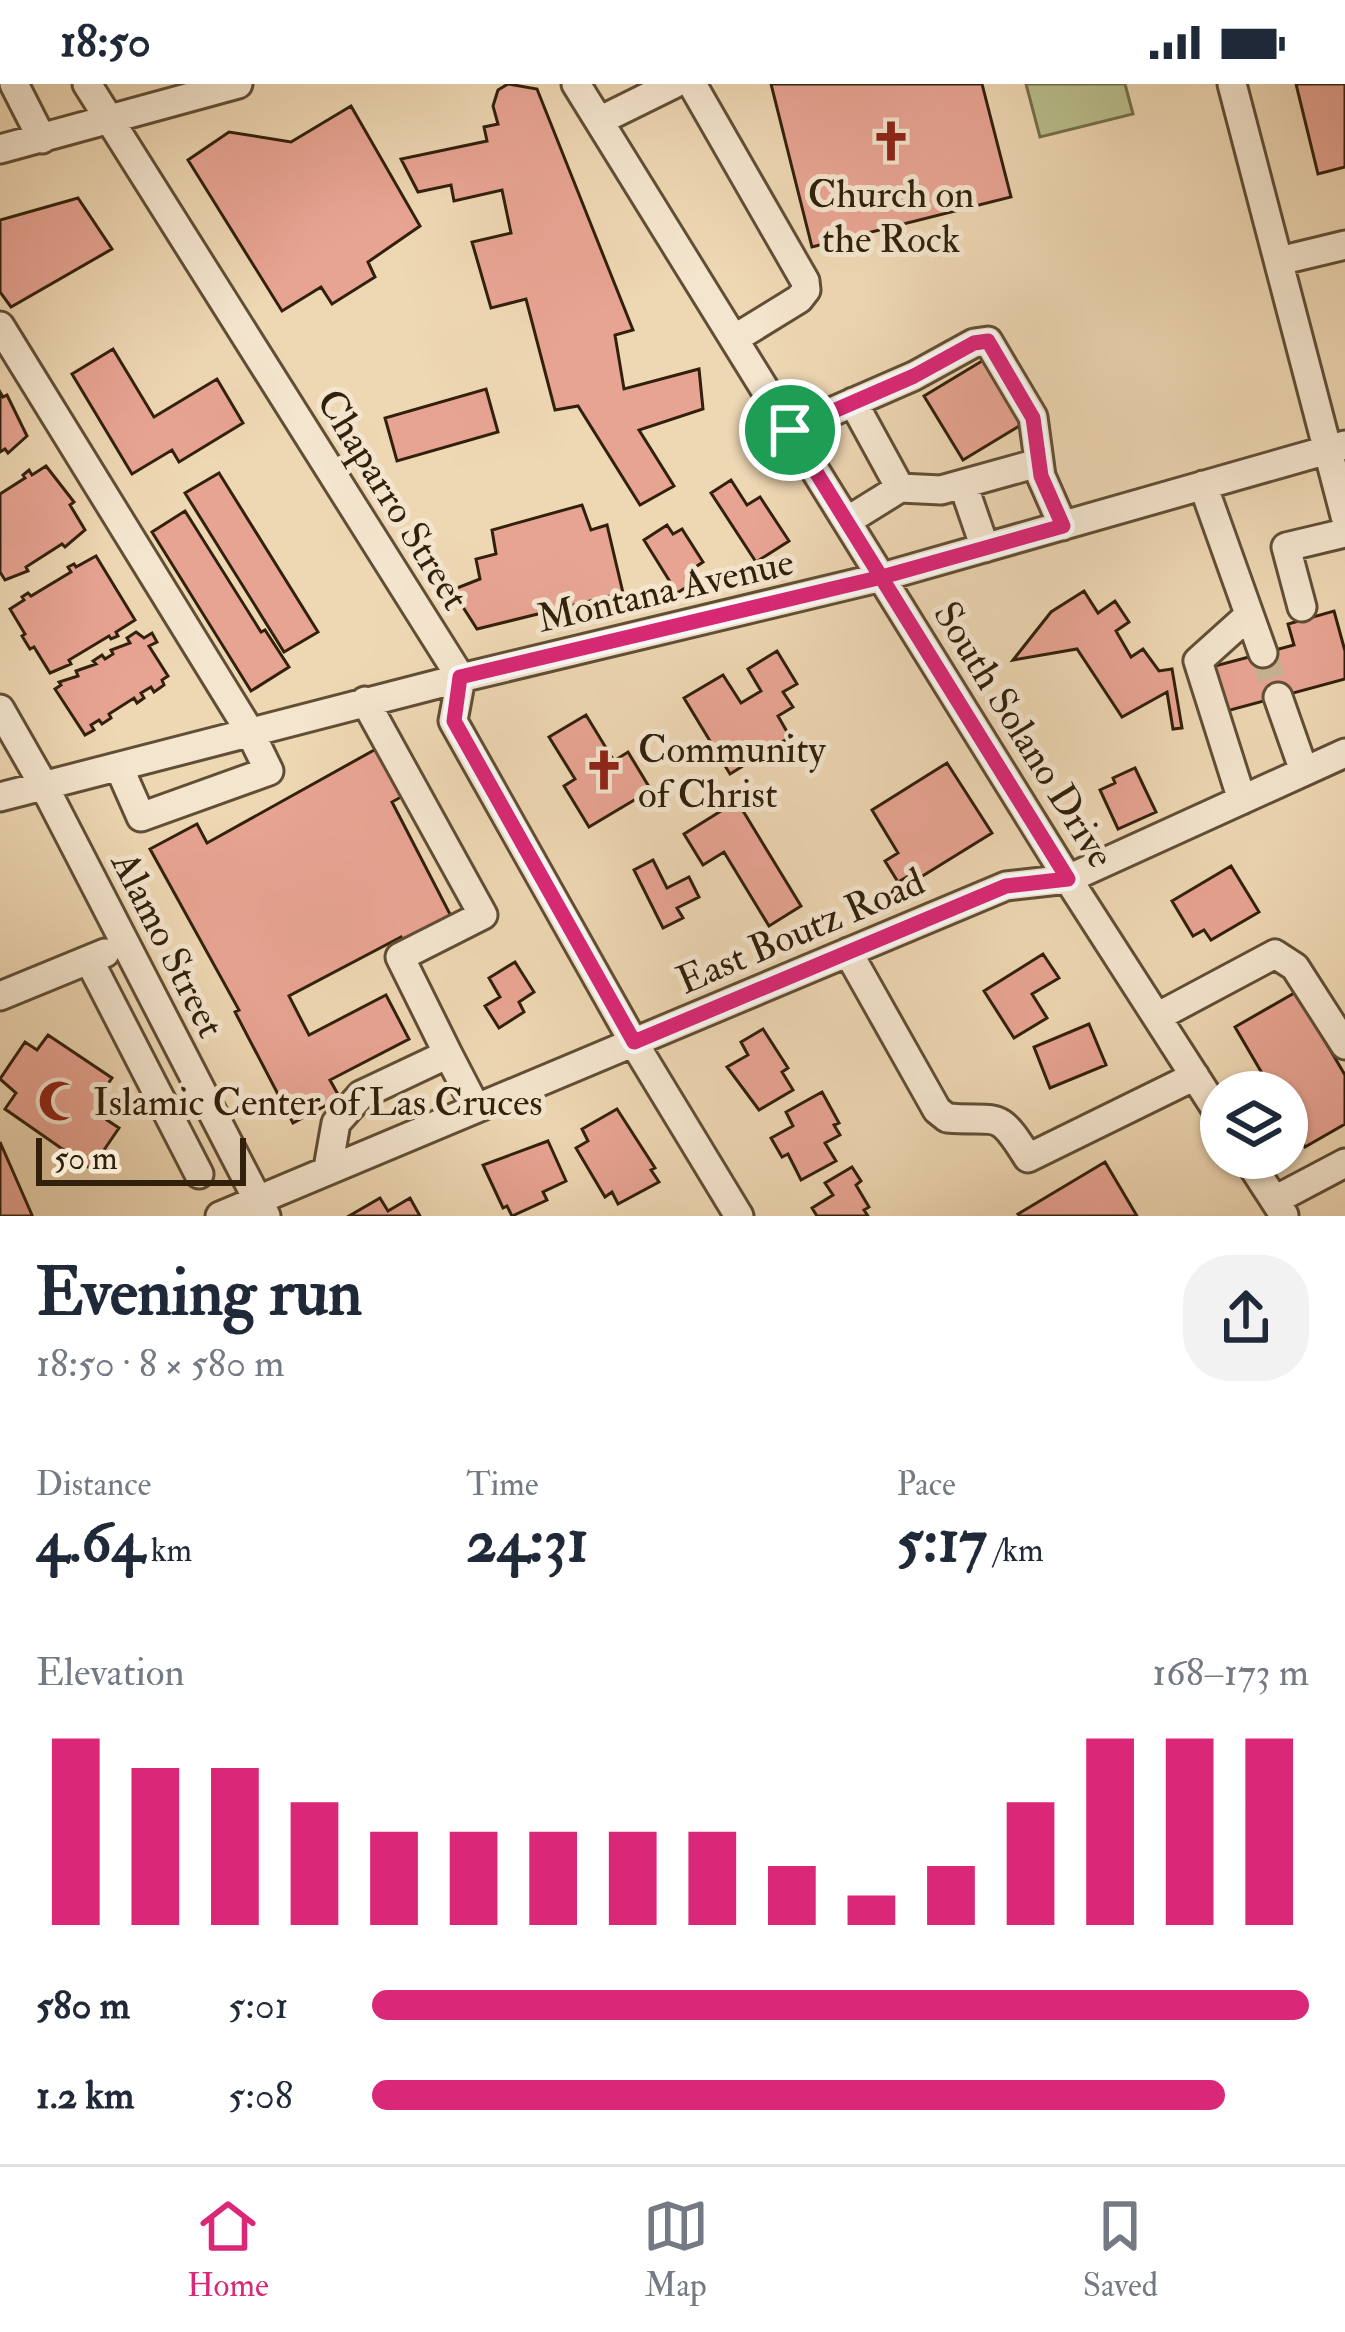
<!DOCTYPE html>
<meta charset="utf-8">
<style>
body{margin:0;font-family:"IM FELL Double Pica",serif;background:#f2f2f3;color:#1f2937;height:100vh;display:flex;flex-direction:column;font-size:45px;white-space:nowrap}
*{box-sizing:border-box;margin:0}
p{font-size:39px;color:#747a83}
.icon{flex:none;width:66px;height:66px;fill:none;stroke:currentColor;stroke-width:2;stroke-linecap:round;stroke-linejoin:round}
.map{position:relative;height:1132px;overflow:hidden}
.panel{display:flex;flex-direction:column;background:#fff;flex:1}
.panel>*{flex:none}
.tools{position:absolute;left:1200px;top:987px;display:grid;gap:24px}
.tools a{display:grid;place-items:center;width:108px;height:108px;border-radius:50%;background:#fff;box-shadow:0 3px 9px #0004;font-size:60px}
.scale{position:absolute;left:36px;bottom:30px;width:210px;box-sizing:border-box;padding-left:12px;border:6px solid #31200b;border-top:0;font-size:33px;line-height:42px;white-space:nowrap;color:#31200b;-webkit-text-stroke:9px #f4e5ce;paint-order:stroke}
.pin{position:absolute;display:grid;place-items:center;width:102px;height:102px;color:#fff;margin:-51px;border:6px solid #fff;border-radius:50%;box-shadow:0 3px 12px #0007}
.round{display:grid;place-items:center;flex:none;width:126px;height:126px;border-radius:48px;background:#f2f2f3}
.headline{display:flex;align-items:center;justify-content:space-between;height:204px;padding:0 36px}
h1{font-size:66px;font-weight:700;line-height:90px}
.figures{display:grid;grid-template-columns:repeat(3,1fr);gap:18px;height:204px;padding:12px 36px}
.figures div{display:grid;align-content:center}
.figures b{font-size:60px;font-weight:700}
.figures small{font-size:33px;font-weight:400}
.figures p{font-size:33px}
.chart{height:336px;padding:24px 36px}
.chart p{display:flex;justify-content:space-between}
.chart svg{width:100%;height:216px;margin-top:12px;stroke:#db2777;stroke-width:6}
ul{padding:0 36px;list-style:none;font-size:39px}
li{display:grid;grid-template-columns:192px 144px 1fr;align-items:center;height:90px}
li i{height:30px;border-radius:15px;background:#db2777}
.status{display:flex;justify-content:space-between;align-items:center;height:84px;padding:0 60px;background:#fff;direction:ltr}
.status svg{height:33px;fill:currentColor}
.tab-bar{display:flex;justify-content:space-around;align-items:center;height:168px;border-top:3px solid #e0e1e3;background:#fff;font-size:33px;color:#747a83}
.tab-bar a{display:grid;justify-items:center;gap:6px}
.tab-bar .selected{color:#db2777}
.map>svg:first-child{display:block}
</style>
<div class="status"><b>18:50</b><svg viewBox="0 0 49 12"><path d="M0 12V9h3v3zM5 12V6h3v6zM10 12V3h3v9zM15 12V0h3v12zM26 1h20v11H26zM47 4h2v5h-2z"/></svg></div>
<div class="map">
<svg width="1345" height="1132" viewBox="0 0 1345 1132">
<rect width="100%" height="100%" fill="#eed7b3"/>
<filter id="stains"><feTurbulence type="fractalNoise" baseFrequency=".00167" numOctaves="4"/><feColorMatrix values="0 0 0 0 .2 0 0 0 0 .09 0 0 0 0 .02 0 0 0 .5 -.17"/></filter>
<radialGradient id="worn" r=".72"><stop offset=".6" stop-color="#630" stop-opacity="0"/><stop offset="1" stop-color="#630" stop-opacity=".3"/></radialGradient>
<path fill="#b9be8c" stroke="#756f4c" stroke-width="3" d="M 1026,0 L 1125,0 L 1133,30 L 1040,53 Z"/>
<path fill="#e8a493" stroke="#31200b" stroke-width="3" d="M 508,0 L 537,5 L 633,246 L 615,251 L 624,305 L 699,285 L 703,325 L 639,346 L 674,402 L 640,421 L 578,322 L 555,326 L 526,215 L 491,224 L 472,158 L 511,149 L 502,106 L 454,117 L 451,101 L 418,108 L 401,75 L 487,57 L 484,43 L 498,40 L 493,22 L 498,6 Z
M 771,0 L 982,0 L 1011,113 L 812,163 Z
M 1296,0 L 1345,0 L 1345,83 L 1318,90 Z
M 351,22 L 420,142 L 368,178 L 375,193 L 332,220 L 321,203 L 282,227 L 188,76 L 229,48 L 291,58 Z
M 78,114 L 112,165 L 11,223 L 0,208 L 0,136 Z
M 113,265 L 154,333 L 217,295 L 243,339 L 179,378 L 172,366 L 132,390 L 72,290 Z
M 987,274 L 1026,338 L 963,376 L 924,312 Z
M 486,305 L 498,348 L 397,377 L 385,334 Z
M 0,308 L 3,313 L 7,311 L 27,352 L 8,369 L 5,365 L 0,368 Z
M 46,382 L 74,418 L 70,421 L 85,446 L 65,463 L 62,460 L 26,483 L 28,487 L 5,496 L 0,488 L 0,410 L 25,394 L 23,391 L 29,386 L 32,391 Z
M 219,389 L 318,548 L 284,568 L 185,409 Z
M 731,396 L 747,421 L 760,413 L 789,457 L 756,478 L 711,409 Z
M 582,421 L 591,446 L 607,441 L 623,509 L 477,545 L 452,506 L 480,495 L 476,475 L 496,470 L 492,446 Z
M 185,427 L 261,548 L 265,546 L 289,583 L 251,607 L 152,448 Z
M 667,441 L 673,450 L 682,445 L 703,478 L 691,486 L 698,496 L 677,509 L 644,456 Z
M 96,472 L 135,536 L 116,548 L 118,552 L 111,555 L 109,552 L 69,576 L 71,580 L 50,589 L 34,563 L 30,565 L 22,552 L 25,550 L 10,525 L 24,516 L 22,513 L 28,509 L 31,512 L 71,488 L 68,483 L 74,480 L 76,483 Z
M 1084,507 L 1098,529 L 1115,517 L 1129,538 L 1116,547 L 1131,573 L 1143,565 L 1159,587 L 1172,585 L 1182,644 L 1173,645 L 1167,608 L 1122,633 L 1077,565 L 1013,576 L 1051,528 Z
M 1334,527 L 1345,567 L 1345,595 L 1223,628 L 1211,583 L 1294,561 L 1288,540 Z
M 136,548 L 144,554 L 152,549 L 157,558 L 149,562 L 168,592 L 162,596 L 164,601 L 154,608 L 151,603 L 141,609 L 144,614 L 137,619 L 134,614 L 109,630 L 111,634 L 102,640 L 99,636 L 91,641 L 94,646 L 85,651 L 55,605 L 61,601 L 59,598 L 78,592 L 76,587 L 96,580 L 93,577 L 102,571 L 105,575 L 113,570 L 111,566 L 130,559 L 127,554 Z
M 777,567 L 797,600 L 783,608 L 793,623 L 778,632 L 790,653 L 730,690 L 684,614 L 723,591 L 741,619 L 761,607 L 748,585 Z
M 586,631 L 614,677 L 628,668 L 651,706 L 589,743 L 564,702 L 575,695 L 549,653 Z
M 376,665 L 401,713 L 392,718 L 451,832 L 403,857 L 401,853 L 289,912 L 309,951 L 386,911 L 409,955 L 330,996 L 340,1014 L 293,1039 L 235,928 L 239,926 L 150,765 L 197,740 L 207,759 Z
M 947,679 L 992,749 L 916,796 L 912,790 L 898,798 L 885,777 L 898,769 L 872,726 Z
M 1135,684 L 1156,728 L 1118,745 L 1100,706 L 1115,699 L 1113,694 Z
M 737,717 L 801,822 L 769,842 L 724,768 L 703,781 L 684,750 Z
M 653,776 L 667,804 L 689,793 L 699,813 L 677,824 L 683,834 L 663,844 L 634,786 Z
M 1231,782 L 1259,828 L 1211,856 L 1204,846 L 1193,852 L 1172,817 Z
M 1043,870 L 1059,894 L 1032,910 L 1047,934 L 1014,954 L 984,907 Z
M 515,878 L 534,908 L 519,918 L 524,928 L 499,944 L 485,922 L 500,913 L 489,894 Z
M 1296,908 L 1345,991 L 1345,1040 L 1305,1063 L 1287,1033 L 1287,1008 L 1273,1008 L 1235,943 Z
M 1089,940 L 1106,981 L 1050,1004 L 1034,963 Z
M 763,945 L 788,984 L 782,988 L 793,1006 L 759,1026 L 727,983 L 748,971 L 741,958 Z
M 48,951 L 112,994 L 100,1011 L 117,1022 L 107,1036 L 119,1044 L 91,1085 L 5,1025 L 16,1009 L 0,995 L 25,958 L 37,966 Z
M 822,1008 L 839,1039 L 834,1041 L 840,1051 L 825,1059 L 836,1077 L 801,1096 L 788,1070 L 782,1073 L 771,1054 L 793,1042 L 786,1028 Z
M 617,1025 L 655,1084 L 651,1086 L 659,1098 L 618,1120 L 612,1108 L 605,1113 L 576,1064 L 588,1057 L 582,1045 Z
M 548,1057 L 566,1097 L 543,1108 L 547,1116 L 512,1132 L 507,1122 L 503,1124 L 483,1081 Z
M 0,1058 L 32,1131 L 30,1132 L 0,1132 Z
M 1105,1078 L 1137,1132 L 1020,1132 L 1018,1130 Z
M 852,1083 L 861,1097 L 856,1101 L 869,1123 L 864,1126 L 868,1132 L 817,1132 L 812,1124 L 833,1111 L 825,1099 Z
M 380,1114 L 388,1127 L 410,1114 L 420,1132 L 349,1132 Z"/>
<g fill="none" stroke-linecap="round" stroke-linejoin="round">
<path stroke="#c8b291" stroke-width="27" stroke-dasharray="27 14" stroke-linecap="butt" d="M 1263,569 L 1278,613"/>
<g stroke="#604e35" stroke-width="33">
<path id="minor" d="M 14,0 L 42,55
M 87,0 L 461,594 L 453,637 L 634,959 L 739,1132
M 576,0 L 1068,795 L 1221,1033
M 692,0 L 805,197 L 806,206 L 799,215 L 734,255
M 1232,0 L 1345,432
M 599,37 L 674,0
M 0,65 L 238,0
M 1279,177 L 1345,161
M 0,242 L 250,648 L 269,687 L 141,733 L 119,683
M 853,318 L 900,404 L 941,406 L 1038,379
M 790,346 L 914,292 L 974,259 L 988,257 L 1033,333 L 1041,392 L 1063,442
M 963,400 L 985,464
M 1203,401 L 1263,569
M 847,437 L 900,404
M 1302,523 L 1286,463 L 1345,449
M 1278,613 L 1304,687
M 365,617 L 483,831 L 400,873 L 448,970
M 0,625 L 44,702 L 266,1132
M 0,713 L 461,594 L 882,493 L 1345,361
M 1242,716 L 1198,577 L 1248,532
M 848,868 L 937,1026 L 947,1034 C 1000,1038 997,1024 1028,1074 L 1195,992
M 89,876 L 199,1090
M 0,912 L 105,869
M 1157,933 L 1275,870 L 1295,883 L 1345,961
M 1247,1074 L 1284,1131
M 328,1084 L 336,1039 L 361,1011 L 448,970 L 476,1024
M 1275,1116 L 1345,1079
M 220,1132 L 1006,802 L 1068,795 L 1345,669"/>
</g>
<use href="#minor" stroke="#f4e5ce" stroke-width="27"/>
</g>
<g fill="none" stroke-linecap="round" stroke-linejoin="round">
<g stroke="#fff" stroke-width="24">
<path id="route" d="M 790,346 C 883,495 975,645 1068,795 L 1006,802 L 634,958 L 454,637 L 460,593 L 882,493 L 1063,442 L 1041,392 L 1033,334 L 988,257 L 974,259 L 914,292 L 790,346"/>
</g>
<use href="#route" stroke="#db2777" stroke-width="15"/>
</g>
<defs>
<g id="church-bare" transform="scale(3.24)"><path d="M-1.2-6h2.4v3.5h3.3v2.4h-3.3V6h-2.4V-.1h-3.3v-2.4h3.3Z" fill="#8f2418" stroke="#f4e5ce" stroke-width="2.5" paint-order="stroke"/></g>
<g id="mosque-bare" transform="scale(3.24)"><path d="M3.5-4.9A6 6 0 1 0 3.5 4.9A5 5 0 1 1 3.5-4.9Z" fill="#8f2418" stroke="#f4e5ce" stroke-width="2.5" paint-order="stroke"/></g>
</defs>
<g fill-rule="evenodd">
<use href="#church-bare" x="891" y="57"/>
<use href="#church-bare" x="604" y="686"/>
<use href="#mosque-bare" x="59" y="1017"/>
</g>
<g text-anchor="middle" stroke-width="10" stroke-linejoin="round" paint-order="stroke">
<g font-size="39" fill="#31200b" stroke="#f4e5ce" text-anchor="start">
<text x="891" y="123" text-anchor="middle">Church on<tspan x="891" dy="45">the Rock</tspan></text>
<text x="638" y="678">Community<tspan x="638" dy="45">of Christ</tspan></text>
<text x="93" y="1031">Islamic Center of Las Cruces</text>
</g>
<g font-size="39" fill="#31200b" stroke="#f4e5ce">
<text transform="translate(394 415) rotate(58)" y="14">Chaparro Street</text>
<text transform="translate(665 505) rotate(-13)" y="14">Montana Avenue</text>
<text transform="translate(1025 650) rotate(58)" y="14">South Solano Drive</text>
<text transform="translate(800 846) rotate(-23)" y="14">East Boutz Road</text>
<text transform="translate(169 860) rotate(63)" y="14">Alamo Street</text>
</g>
</g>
<rect width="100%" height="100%" filter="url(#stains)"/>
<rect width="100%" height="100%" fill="url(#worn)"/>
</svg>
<div class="tools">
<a><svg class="icon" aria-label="layers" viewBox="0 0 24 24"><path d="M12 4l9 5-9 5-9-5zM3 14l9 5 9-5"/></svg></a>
</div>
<div class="scale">50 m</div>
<div class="pin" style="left:790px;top:346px;background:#1e9e55"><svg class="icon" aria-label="arrive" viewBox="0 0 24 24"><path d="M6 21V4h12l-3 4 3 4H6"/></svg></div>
</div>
<section class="panel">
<div class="headline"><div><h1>Evening run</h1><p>18:50 · 8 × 580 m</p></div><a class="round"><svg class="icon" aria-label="share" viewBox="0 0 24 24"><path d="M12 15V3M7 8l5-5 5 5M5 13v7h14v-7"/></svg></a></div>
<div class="figures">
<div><p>Distance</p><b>4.64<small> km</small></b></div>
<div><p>Time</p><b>24:31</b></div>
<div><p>Pace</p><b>5:17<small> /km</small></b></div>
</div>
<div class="chart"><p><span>Elevation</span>168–173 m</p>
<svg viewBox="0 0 160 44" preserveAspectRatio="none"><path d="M5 44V6M15 44V12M25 44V12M35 44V19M45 44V25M55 44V25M65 44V25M75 44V25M85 44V25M95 44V32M105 44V38M115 44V32M125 44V19M135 44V6M145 44V6M155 44V6"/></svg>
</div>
<ul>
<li><b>580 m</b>5:01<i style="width:100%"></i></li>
<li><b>1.2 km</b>5:08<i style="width:91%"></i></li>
</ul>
</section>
<nav class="tab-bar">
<a class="selected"><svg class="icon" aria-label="home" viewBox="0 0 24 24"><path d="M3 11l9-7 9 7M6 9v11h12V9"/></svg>Home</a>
<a><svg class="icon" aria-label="map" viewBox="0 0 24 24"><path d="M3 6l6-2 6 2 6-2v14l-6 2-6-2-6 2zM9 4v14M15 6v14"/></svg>Map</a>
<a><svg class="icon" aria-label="saved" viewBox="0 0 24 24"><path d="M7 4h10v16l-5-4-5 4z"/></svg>Saved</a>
</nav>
